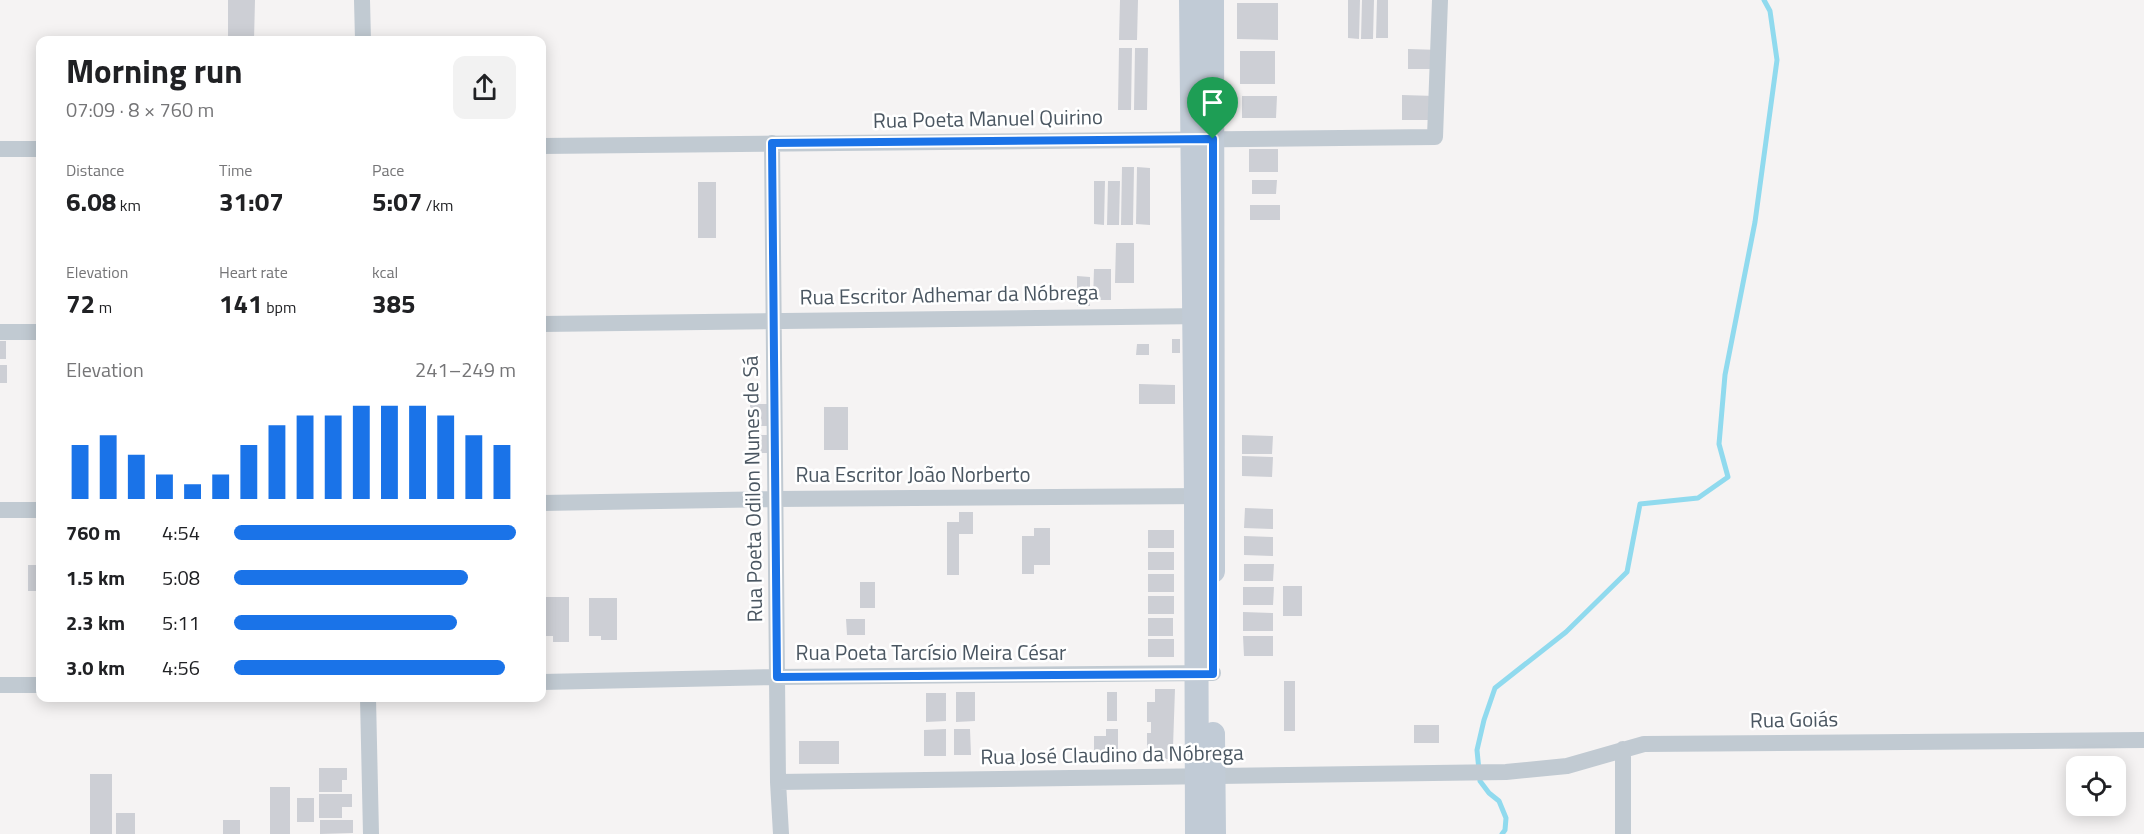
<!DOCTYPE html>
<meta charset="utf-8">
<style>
body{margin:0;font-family:"Titillium Web",sans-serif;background:#f2f2f2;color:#202124;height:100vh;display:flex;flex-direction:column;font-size:22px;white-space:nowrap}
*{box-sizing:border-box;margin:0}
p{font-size:20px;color:#757577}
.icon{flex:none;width:33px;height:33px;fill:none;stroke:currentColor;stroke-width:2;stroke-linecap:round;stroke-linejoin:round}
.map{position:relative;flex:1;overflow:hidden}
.drawer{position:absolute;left:36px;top:36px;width:510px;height:666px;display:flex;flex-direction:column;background:#fff;border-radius:12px;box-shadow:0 3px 15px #0003}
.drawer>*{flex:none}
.controls{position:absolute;left:2066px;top:756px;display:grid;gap:12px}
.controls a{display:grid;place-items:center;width:60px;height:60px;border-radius:12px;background:#fff;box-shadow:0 3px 15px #0003;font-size:30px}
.pin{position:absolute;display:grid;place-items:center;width:51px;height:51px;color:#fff;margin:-62px -26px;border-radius:50% 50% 50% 0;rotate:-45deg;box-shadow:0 0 6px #0007}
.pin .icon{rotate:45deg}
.round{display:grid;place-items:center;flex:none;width:63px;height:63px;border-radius:12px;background:#f2f2f2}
.head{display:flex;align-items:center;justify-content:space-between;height:102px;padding:0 30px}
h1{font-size:33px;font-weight:700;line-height:45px}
.figures{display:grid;grid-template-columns:repeat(3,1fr);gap:9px;height:102px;padding:6px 30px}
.figures div{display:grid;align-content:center}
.figures b{font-size:26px;font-weight:700}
.figures small{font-size:16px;font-weight:400}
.figures p{font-size:16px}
.chart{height:168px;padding:12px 30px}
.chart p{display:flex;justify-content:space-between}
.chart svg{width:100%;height:108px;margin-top:6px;stroke:#1a73e8;stroke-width:6}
ul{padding:0 30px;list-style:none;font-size:20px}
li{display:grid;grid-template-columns:96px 72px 1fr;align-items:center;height:45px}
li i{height:15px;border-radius:8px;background:#1a73e8}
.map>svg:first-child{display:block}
</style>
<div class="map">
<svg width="2144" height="834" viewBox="0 0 2144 834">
<rect width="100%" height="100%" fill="#f5f3f3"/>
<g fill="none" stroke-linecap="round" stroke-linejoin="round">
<path stroke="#90daee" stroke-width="5" d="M 1502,834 L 1505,830 L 1506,818 L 1499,801 L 1489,793 L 1480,781 L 1477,750 L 1484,720 L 1495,688 L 1566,632 L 1627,572 L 1640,504 L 1698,498 L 1728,477 L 1719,444 L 1725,375 L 1755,222 L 1777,60 L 1770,11 L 1764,0"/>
</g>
<path fill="#cdcfd5" d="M 228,0 L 255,0 L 254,40 L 240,40 L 241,37 L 228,37 Z
M 1120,0 L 1138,0 L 1137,40 L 1119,40 Z
M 1348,0 L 1360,0 L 1359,39 L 1348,38 Z
M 1362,0 L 1374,0 L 1373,39 L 1361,39 Z
M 1377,0 L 1388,0 L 1388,38 L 1376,38 Z
M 1237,3 L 1278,3 L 1278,40 L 1237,39 Z
M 1119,48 L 1132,48 L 1131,110 L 1118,110 Z
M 1135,48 L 1148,48 L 1147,110 L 1134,110 Z
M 1408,49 L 1441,50 L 1441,69 L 1408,69 Z
M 1240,51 L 1275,51 L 1275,84 L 1240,84 Z
M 1402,95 L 1435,96 L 1435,120 L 1402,120 Z
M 1242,96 L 1277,96 L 1276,118 L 1242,118 Z
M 1249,149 L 1278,149 L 1278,172 L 1249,172 Z
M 1122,167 L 1134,167 L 1133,225 L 1121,225 Z
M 1137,167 L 1150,168 L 1150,225 L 1136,224 Z
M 1252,180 L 1277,180 L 1276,194 L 1252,194 Z
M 1094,181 L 1105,181 L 1104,225 L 1094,224 Z
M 1108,181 L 1120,181 L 1119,225 L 1107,225 Z
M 698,182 L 716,182 L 716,238 L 698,238 Z
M 1250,205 L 1280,205 L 1280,220 L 1250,220 Z
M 1116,243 L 1134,243 L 1134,283 L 1115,283 Z
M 1094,269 L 1111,269 L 1111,300 L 1093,300 Z
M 1077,276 L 1090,277 L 1090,306 L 1077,306 Z
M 1172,339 L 1180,339 L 1180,353 L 1172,353 Z
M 0,341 L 6,341 L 6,359 L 0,359 Z
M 1137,344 L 1149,344 L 1149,355 L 1136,355 Z
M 0,365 L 7,365 L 7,383 L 0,383 Z
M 1139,384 L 1175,385 L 1175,404 L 1139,404 Z
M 750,404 L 773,404 L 773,426 L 750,426 Z
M 824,407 L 848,407 L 848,450 L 824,450 Z
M 751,435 L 773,435 L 773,453 L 751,453 Z
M 1242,435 L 1273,436 L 1272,454 L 1242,454 Z
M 1242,456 L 1273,457 L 1272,477 L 1242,476 Z
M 1245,508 L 1273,509 L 1273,529 L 1244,528 Z
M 959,512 L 973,512 L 973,534 L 959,534 L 959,575 L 947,575 L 947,522 L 959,522 Z
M 1034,528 L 1050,528 L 1050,565 L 1034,565 L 1034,574 L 1022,574 L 1022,536 L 1034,536 Z
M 1148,530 L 1174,530 L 1174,548 L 1148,548 Z
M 1244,536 L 1273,537 L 1273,556 L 1244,555 Z
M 1148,552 L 1174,552 L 1174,570 L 1148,570 Z
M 1244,564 L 1274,564 L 1273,581 L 1244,581 Z
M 28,565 L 40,565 L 40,591 L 28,591 Z
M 1148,574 L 1174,574 L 1174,592 L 1148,592 Z
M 860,582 L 875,582 L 875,608 L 860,608 Z
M 1283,586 L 1302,586 L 1302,616 L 1283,616 Z
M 1243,587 L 1274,587 L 1273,605 L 1243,605 Z
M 1148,596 L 1174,596 L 1174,614 L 1148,614 Z
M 542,597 L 569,597 L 569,642 L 553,642 L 553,636 L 542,636 Z
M 589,598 L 617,598 L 617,640 L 601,640 L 601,636 L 589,636 Z
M 1243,612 L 1273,613 L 1273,631 L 1243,631 Z
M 1148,618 L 1173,618 L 1173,636 L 1148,636 Z
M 846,619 L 865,619 L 865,635 L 847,635 Z
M 1243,636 L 1273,636 L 1273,656 L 1244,656 Z
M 1148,639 L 1174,639 L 1174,657 L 1148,657 Z
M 1284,681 L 1295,681 L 1295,731 L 1284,731 Z
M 1155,689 L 1175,689 L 1173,747 L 1179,747 L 1179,759 L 1147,759 L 1147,733 L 1151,733 L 1151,722 L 1147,722 L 1147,702 L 1155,702 Z
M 956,692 L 975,692 L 975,721 L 956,722 Z
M 1107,692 L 1117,692 L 1117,721 L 1107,721 Z
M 926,693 L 946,693 L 946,721 L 926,722 Z
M 1414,725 L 1439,725 L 1439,743 L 1414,743 Z
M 946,729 L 946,756 L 924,756 L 924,730 Z
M 954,729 L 970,729 L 971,755 L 954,755 Z
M 1106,729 L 1118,729 L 1118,762 L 1094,762 L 1094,736 L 1106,736 Z
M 799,741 L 839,741 L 839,764 L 799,764 Z
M 319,768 L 347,768 L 347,780 L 342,780 L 342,792 L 319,792 Z
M 90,774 L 112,774 L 112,834 L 90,834 Z
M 270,787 L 290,787 L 290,834 L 270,834 Z
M 319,794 L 352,794 L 352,807 L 342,807 L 342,818 L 319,818 Z
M 297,798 L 314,798 L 314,822 L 297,822 Z
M 116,813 L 135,813 L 135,834 L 116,834 Z
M 223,820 L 240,820 L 240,834 L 223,834 Z
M 320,820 L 353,820 L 353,833 L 320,834 Z"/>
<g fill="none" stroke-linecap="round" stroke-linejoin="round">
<path stroke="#c1cad2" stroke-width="16" d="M 362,0 L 363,40
M 772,143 L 778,782 L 781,834
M 542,146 L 1435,137 L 1440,0
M 0,149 L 40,149
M 542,324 L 1204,316
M 0,332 L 40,332
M 542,503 L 775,499 L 1207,496
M 0,510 L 40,510
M 542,682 L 777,677 L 1213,673
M 0,685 L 40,685
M 368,698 L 371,834
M 778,782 L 1506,772 L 1567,766 L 1644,744 L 2144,740
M 1623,834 L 1623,749"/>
<path stroke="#c1cbd6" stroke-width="24" d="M 1191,0 L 1196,496 L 1197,834
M 1212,0 L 1213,571
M 1213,734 L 1214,834"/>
</g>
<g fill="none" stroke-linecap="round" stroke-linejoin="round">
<g stroke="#fff" stroke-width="12">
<path id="route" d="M 1213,139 L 1213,674 L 777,677 L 772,143 Z"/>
</g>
<use href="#route" stroke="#1a73e8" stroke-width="8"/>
</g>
<g text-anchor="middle" stroke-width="5" stroke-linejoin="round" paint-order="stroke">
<g font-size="21" fill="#4a5661" stroke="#fff">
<text transform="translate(988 119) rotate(-1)" y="7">Rua Poeta Manuel Quirino</text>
<text transform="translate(949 295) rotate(-1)" y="7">Rua Escritor Adhemar da Nóbrega</text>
<text x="913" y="482">Rua Escritor João Norberto</text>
<text transform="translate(753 489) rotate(-91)" y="7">Rua Poeta Odilon Nunes de Sá</text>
<text x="931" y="660">Rua Poeta Tarcísio Meira César</text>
<text transform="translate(1794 720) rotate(-1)" y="7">Rua Goiás</text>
<text transform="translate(1112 755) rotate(-1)" y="7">Rua José Claudino da Nóbrega</text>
</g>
</g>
</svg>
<div class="controls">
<a><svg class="icon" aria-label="locate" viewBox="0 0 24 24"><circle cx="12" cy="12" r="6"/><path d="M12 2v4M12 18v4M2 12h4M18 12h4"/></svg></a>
</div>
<div class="pin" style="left:1213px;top:139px;background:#1e9e55"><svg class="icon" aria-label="arrive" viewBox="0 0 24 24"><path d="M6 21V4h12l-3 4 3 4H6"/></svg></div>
<section class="drawer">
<div class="head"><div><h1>Morning run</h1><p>07:09 · 8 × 760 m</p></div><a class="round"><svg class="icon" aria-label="share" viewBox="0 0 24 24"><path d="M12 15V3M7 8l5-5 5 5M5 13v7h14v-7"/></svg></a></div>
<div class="figures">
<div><p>Distance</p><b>6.08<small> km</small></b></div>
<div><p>Time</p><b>31:07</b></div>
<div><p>Pace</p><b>5:07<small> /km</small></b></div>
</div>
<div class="figures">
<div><p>Elevation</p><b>72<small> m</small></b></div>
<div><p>Heart rate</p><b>141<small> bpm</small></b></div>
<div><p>kcal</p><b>385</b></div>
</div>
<div class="chart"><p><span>Elevation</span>241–249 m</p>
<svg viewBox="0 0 160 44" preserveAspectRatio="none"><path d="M5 44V22M15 44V18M25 44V26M35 44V34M45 44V38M55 44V34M65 44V22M75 44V14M85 44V10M95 44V10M105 44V6M115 44V6M125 44V6M135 44V10M145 44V18M155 44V22"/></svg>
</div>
<ul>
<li><b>760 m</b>4:54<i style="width:100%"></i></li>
<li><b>1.5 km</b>5:08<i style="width:83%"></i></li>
<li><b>2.3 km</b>5:11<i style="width:79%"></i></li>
<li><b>3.0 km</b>4:56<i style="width:96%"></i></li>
</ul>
</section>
</div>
